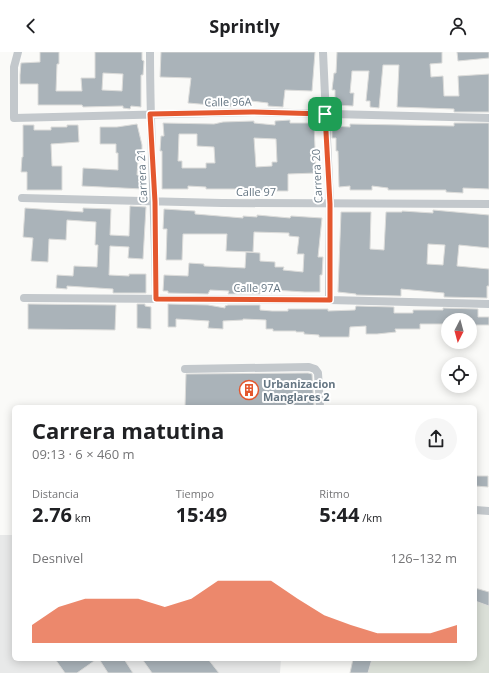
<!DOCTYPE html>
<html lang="es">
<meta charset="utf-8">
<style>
body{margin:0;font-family:"Open Sans",sans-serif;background:#f6f6f6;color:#202124;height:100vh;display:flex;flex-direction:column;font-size:15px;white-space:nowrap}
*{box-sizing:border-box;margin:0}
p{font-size:13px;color:#757577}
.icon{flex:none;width:22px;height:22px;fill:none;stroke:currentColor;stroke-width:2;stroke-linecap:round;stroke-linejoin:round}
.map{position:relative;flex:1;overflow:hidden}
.side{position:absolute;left:12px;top:353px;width:465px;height:256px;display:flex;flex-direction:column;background:#fff;border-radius:6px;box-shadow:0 2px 10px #0003}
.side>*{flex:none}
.needle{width:26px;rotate:186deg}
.controls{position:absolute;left:441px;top:261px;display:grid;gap:8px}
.controls a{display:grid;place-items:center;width:36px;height:36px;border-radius:50%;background:#fff;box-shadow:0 2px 10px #0003;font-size:20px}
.pin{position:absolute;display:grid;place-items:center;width:34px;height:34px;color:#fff;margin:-17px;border-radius:8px;box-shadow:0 2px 6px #0006}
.round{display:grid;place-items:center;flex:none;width:42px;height:42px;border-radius:21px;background:#f6f6f6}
.head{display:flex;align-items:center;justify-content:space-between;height:68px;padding:0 20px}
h1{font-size:22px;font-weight:700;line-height:30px}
.stats{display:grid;grid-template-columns:repeat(3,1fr);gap:6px;height:68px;padding:4px 20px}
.stats div{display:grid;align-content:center}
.stats b{font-size:20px;font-weight:700}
.stats small{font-size:11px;font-weight:400}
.stats p{font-size:11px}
.chart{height:112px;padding:8px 20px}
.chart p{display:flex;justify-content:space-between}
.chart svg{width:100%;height:72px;margin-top:4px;fill:#e4572e;opacity:.7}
header{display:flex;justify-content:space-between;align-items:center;height:52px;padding:0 20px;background:#fff;font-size:18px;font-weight:700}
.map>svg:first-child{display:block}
</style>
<header><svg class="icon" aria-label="back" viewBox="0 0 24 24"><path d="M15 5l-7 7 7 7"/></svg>Sprintly<svg class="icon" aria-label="person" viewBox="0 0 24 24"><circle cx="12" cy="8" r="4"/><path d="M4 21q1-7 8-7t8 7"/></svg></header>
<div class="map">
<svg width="489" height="621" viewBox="0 0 489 621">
<rect width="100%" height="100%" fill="#fafaf8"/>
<path fill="#e8e9e9" d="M 0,483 L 14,483 L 14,607 L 281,607 L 280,621 L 0,621 Z"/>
<path fill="#dadfd7" d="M 475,536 L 489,540 L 489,621 L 350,621 L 353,607 L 475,607 Z"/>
<path fill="#aab3b9" stroke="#dcdcda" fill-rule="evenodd" d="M 40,0 L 59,0 L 59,12 L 57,12 L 56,39 L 82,39 L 81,26 L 95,26 L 95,0 L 142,0 L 142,8 L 144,9 L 143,23 L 141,23 L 141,55 L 131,54 L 130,57 L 123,56 L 123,54 L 83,55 L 82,53 L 38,53 L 38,32 L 20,32 L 20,23 L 21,11 L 40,10 ZM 103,21 L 123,22 L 122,39 L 102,38 Z
M 161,0 L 315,0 L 312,39 L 285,38 L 283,55 L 268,54 L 268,51 L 251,49 L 251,54 L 234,52 L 234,55 L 188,51 L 191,26 L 160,25 Z
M 337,0 L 442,0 L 442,11 L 430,12 L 431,25 L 443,24 L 444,44 L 459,44 L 458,24 L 489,22 L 489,60 L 454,60 L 454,57 L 397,55 L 399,13 L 383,13 L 379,56 L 370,55 L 370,49 L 366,49 L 369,19 L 352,19 L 350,41 L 354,41 L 353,54 L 335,53 L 335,38 L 332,38 L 334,21 L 336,21 Z
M 457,0 L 489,0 L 489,6 L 458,9 Z
M 290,68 L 290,71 L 314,71 L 316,121 L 288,122 L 288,139 L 247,139 L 247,137 L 206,137 L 206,135 L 188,134 L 188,137 L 162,137 L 162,99 L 160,99 L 161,84 L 164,84 L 163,71 L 214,72 L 223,70 L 254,69 L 254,71 L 275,73 L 275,69 ZM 179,82 L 197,82 L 197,94 L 214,95 L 215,111 L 206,111 L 206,116 L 182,116 L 182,109 L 178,109 ZM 254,86 L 276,87 L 277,110 L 272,110 L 272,114 L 256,115 Z
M 454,71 L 489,71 L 489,137 L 463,136 L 463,141 L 446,140 L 446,138 L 388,138 L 388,136 L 372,134 L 372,138 L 350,138 L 350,134 L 339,135 L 338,99 L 336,99 L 336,86 L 332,86 L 332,74 L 350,75 L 350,72 L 454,74 Z
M 137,72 L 142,93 L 142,108 L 138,108 L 137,123 L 144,123 L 143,137 L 82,134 L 83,116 L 118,118 L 118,101 L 116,101 L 116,92 L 100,92 L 100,75 L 117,75 Z
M 23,73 L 34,73 L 34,78 L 51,78 L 51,75 L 67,75 L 67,73 L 78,73 L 79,90 L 51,92 L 52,114 L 62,114 L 62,138 L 27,138 L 27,120 L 21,120 L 22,105 L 23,105 Z
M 130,154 L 146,155 L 143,207 L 128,206 L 129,195 L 110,194 L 109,223 L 129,224 L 129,222 L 146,222 L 146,241 L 113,241 L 113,237 L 67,234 L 67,237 L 56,236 L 57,223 L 73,224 L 74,214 L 97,215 L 98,193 L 95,193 L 96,170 L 67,168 L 66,188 L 49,187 L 48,210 L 31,209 L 33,186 L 23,185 L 25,156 L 83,160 L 83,156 L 111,157 L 110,183 L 129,184 Z
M 164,157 L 195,159 L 195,162 L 243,166 L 243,164 L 257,165 L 257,163 L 290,166 L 291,164 L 322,166 L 318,205 L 323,205 L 322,223 L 320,223 L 320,240 L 305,240 L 273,238 L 273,241 L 260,240 L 260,242 L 228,242 L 229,239 L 210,238 L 208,242 L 168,241 L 168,239 L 163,239 L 164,223 L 188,224 L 189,211 L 204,212 L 204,214 L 245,216 L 246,200 L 260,201 L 260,209 L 275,210 L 275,215 L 284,215 L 283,218 L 303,220 L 304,202 L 297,202 L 299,185 L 289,184 L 289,181 L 254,180 L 253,200 L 226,199 L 227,182 L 183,182 L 182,208 L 166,208 L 167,177 L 163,177 Z
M 433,158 L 489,163 L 489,196 L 459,193 L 457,214 L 489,217 L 489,234 L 487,234 L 487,246 L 444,245 L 444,241 L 401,237 L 401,244 L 356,243 L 356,242 L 338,240 L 341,160 L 371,160 L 370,197 L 384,198 L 386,160 L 402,160 L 402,159 L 433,161 ZM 428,192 L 445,193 L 443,213 L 427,212 Z
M 28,252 L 116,253 L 115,278 L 28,277 Z
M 137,252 L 145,252 L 145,254 L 151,255 L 151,277 L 137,276 Z
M 168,252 L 208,253 L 225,256 L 225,254 L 228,253 L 260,253 L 260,258 L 272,259 L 288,259 L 288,257 L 328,257 L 328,259 L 355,258 L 356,254 L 394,255 L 394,261 L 413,261 L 413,258 L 443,258 L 443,256 L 478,257 L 478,265 L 489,265 L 489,273 L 470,273 L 470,268 L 448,268 L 448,272 L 420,272 L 420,277 L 395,277 L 396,280 L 377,282 L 366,282 L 366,274 L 350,275 L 349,285 L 319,285 L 319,283 L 304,282 L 304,280 L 296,280 L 296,279 L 273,279 L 273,277 L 266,277 L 266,268 L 243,267 L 243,268 L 223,269 L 223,277 L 208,276 L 209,269 L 176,267 L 176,275 L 168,275 Z
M 308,321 L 312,322 L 314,355 L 185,355 L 186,322 Z
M 475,424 L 488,424 L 488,435 L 475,434 Z
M 475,536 L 489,540 L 489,554 L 475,549 Z
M 55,607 L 97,607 L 77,621 L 65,621 Z
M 99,607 L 124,607 L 133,621 L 108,621 Z
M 142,607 L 208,607 L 219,621 L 152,621 Z
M 353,607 L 372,607 L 368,621 L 350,621 Z"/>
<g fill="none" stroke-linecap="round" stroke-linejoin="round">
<path stroke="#c3c8cc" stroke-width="8" d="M 18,0 L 14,15 L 14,66 L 252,60 L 489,66
M 150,0 C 150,82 155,165 156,247
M 323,0 L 330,152 L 329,248
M 22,146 L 222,151 L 489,152
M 24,246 L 329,248 L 489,252
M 185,317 L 309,315 L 315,317 L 318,321 L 320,355
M 475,458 L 489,459"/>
</g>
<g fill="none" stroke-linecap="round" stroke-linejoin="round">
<g stroke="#fff" stroke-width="8">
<path id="route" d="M 252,60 L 325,62 L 330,152 L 330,248 L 156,247 L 155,150 L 150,62 Z"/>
</g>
<use href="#route" stroke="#e4572e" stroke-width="5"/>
</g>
<defs>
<g id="building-ring" transform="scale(1)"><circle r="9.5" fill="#fff" stroke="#e4572e" stroke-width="1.5"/><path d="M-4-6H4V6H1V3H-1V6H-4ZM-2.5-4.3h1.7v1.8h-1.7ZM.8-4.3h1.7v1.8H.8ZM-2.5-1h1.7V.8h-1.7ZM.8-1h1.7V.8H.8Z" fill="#e4572e"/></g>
</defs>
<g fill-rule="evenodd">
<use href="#building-ring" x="249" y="338"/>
</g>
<g text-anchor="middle" stroke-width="4" stroke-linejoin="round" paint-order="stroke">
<g font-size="11" fill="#657683" stroke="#fff">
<text transform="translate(228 50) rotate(-1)" y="4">Calle 96A</text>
<text transform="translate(142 124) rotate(-93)" y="4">Carrera 21</text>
<text transform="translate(317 124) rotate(-93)" y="4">Carrera 20</text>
<text x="256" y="144">Calle 97</text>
<text x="257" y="240">Calle 97A</text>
</g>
<g font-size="11" font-weight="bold" fill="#657683" stroke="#fff" text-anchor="start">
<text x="263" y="336">Urbanizacion<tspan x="263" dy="13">Manglares 2</tspan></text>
</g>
</g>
</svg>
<div class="controls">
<a><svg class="needle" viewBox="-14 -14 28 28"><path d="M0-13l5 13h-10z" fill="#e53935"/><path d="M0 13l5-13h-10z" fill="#757577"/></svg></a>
<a><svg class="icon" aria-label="locate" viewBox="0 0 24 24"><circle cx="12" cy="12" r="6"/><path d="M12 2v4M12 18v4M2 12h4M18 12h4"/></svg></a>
</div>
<div class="pin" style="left:325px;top:62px;background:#1e9e55"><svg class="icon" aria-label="arrive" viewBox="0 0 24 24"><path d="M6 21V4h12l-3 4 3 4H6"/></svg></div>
<section class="side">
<div class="head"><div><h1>Carrera matutina</h1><p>09:13 · 6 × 460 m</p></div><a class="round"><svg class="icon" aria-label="share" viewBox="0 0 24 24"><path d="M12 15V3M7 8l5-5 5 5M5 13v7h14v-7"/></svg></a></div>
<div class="stats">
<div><p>Distancia</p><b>2.76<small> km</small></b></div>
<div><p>Tiempo</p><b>15:49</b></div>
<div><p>Ritmo</p><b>5:44<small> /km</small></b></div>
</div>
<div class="chart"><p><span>Desnivel</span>126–132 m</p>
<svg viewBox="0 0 160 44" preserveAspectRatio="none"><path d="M0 44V33L10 22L20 17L30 17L40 17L50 22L60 17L70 6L80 6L90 6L100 17L110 27L120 33L130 38L140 38L150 38L160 33V44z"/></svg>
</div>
</section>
</div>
